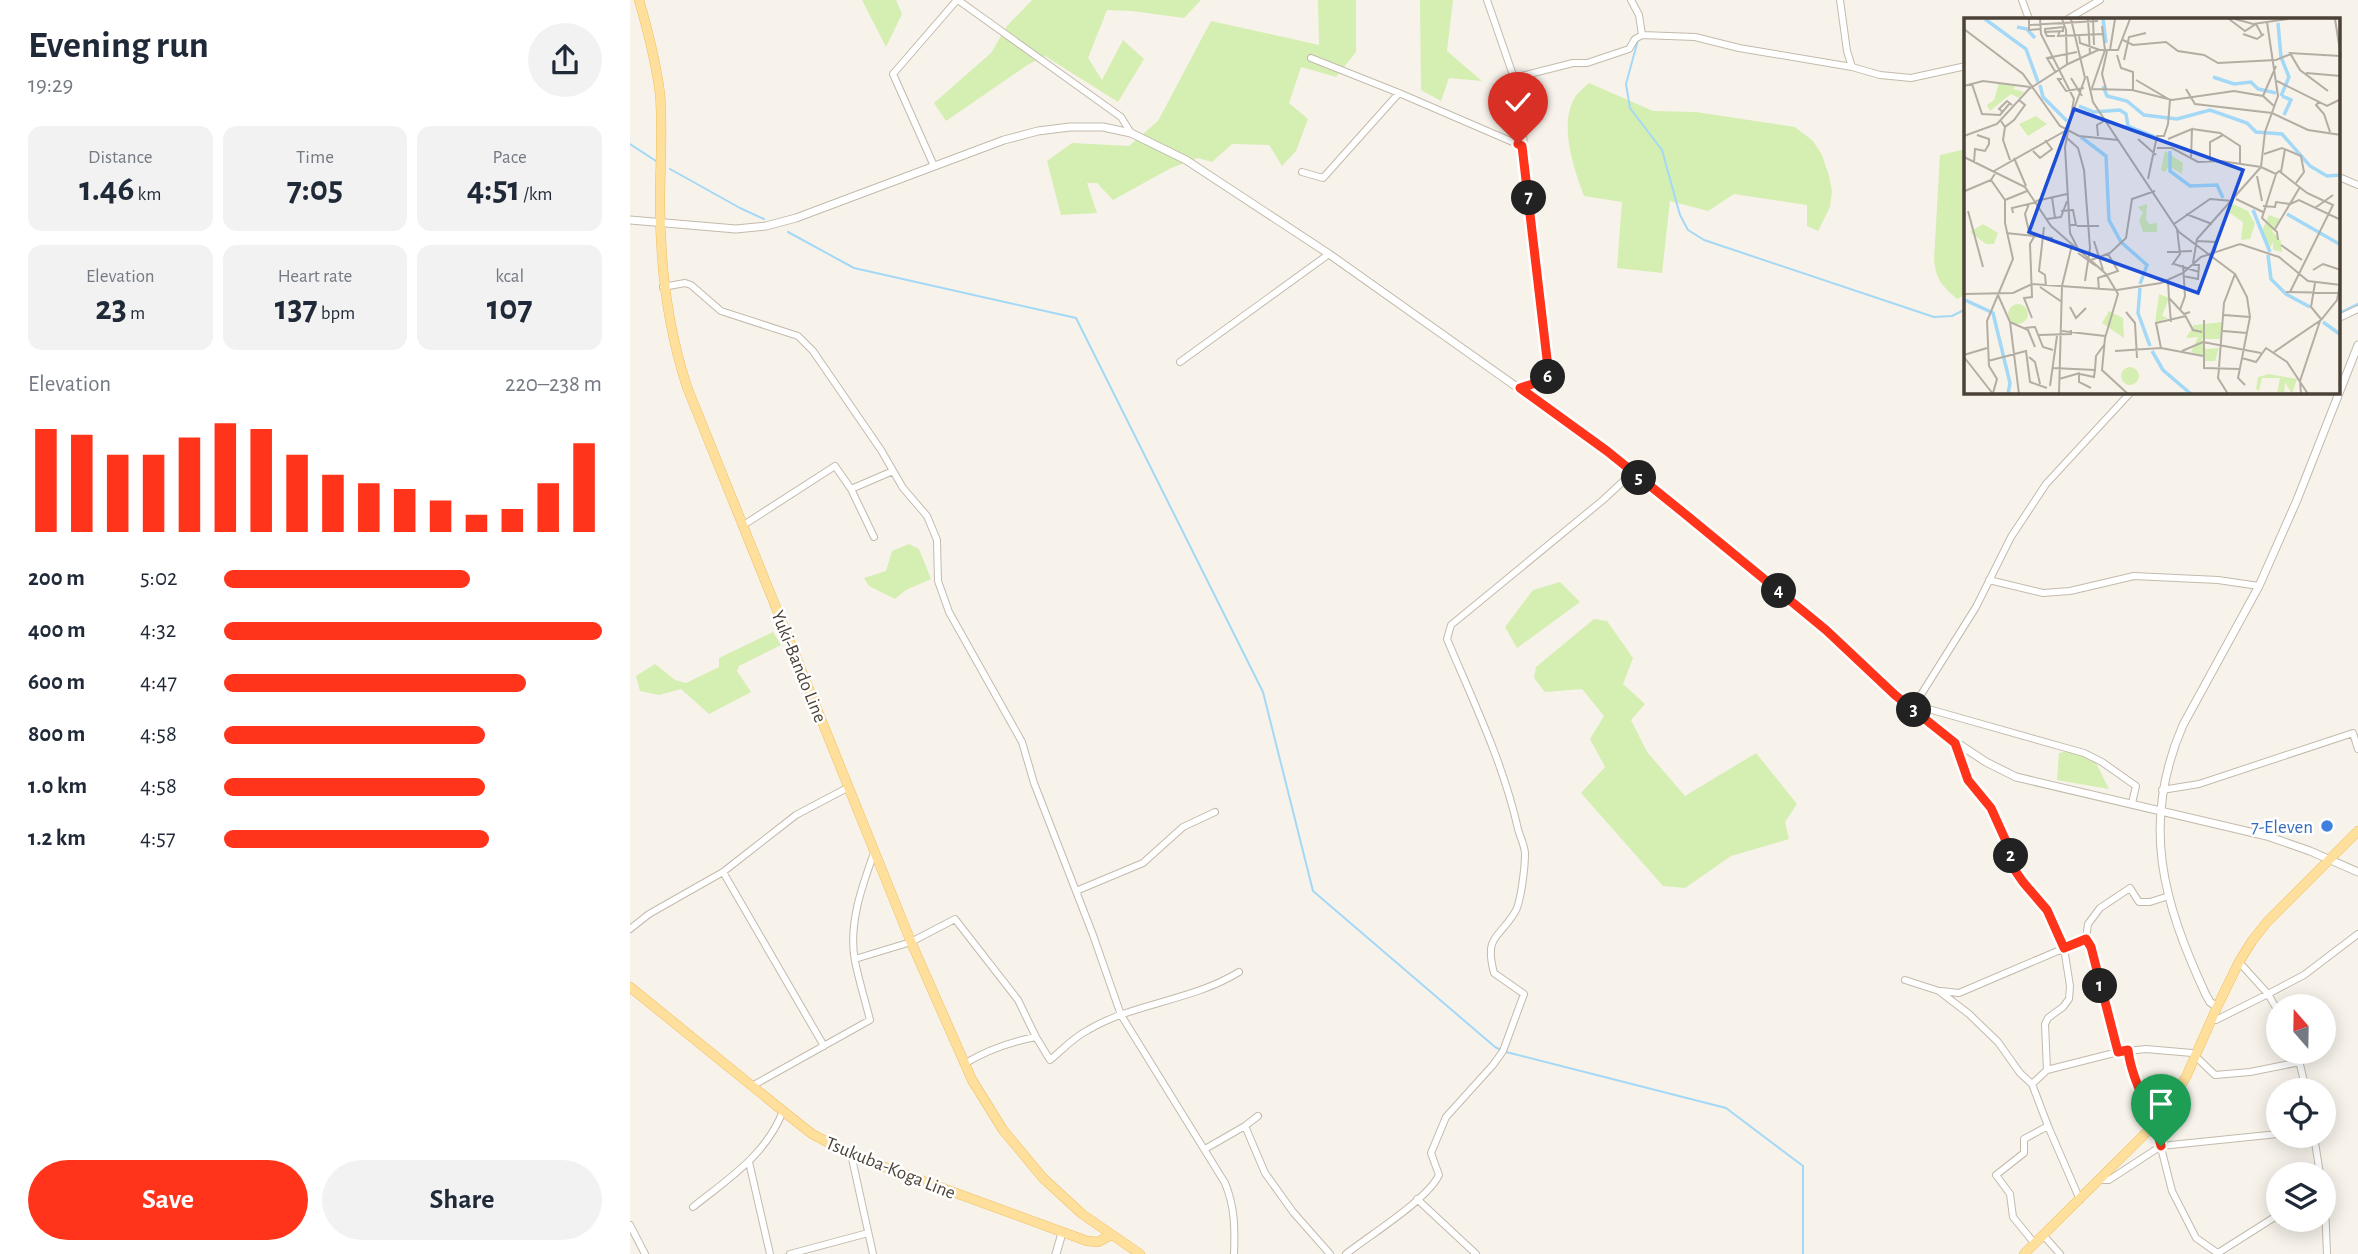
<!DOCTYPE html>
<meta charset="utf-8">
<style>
body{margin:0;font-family:"Alegreya Sans",sans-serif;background:#f2f2f3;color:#1f2937;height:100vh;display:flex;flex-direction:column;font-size:26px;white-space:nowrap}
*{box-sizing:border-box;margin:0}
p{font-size:23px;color:#747a83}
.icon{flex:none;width:38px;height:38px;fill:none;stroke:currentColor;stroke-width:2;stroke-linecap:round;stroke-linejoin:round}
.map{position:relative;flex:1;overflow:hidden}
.panel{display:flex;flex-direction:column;background:#fff;width:630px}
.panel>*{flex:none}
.needle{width:46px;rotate:340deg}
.buttons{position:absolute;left:1636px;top:994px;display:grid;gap:14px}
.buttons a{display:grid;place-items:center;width:70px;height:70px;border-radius:50%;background:#fff;box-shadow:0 4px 18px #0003;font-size:35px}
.pin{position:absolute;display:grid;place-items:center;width:60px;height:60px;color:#fff;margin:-72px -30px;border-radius:50% 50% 50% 0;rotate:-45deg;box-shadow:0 0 7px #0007}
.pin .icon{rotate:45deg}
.km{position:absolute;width:35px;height:35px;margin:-18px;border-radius:50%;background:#222;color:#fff;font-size:19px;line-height:35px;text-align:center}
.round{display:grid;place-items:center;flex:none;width:74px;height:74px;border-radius:37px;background:#f2f2f3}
.overview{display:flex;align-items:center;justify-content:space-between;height:119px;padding:0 28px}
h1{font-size:38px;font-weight:600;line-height:52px}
.metrics{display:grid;grid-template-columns:repeat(3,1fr);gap:10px;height:119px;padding:7px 28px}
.metrics div{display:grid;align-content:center;border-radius:14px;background:#f2f2f3;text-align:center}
.metrics b{font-size:35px;font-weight:600}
.metrics small{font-size:19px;font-weight:400}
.metrics p{font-size:19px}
.chart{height:196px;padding:14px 28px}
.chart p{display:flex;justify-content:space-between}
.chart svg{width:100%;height:126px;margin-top:7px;stroke:#ff341a;stroke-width:6}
.primary-button{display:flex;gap:14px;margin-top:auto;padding:14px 28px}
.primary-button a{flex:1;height:80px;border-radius:42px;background:#ff341a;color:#fff;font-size:28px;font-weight:600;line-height:80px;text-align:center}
.primary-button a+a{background:#f2f2f3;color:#1f2937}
ul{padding:0 28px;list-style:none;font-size:23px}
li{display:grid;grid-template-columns:112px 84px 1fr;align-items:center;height:52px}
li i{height:18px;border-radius:9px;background:#ff341a}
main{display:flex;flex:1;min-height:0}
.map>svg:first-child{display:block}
</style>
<main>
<section class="panel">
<div class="overview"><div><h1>Evening run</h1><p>19:29</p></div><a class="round"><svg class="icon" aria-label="share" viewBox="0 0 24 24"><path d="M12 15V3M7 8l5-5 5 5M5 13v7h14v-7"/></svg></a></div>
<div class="metrics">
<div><p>Distance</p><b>1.46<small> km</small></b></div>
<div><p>Time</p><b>7:05</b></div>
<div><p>Pace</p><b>4:51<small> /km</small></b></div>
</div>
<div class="metrics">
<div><p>Elevation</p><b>23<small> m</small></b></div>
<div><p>Heart rate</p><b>137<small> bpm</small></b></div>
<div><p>kcal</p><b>107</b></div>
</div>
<div class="chart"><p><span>Elevation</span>220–238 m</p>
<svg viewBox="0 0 160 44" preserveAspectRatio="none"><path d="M5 44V8M15 44V10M25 44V17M35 44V17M45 44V11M55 44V6M65 44V8M75 44V17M85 44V24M95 44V27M105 44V29M115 44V33M125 44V38M135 44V36M145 44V27M155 44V13"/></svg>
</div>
<ul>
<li><b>200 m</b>5:02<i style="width:65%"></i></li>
<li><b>400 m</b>4:32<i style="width:100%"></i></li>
<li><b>600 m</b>4:47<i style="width:80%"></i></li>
<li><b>800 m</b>4:58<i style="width:69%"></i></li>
<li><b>1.0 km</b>4:58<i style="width:69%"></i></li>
<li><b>1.2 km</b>4:57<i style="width:70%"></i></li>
</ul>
<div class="primary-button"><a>Save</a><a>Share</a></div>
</section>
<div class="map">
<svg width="1728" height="1254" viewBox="0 0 1728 1254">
<rect width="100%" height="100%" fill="#f7f3eb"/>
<path fill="#d5eeb1" d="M 232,0 L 266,0 L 272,14 L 256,47 Z
M 402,0 L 571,0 L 554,18 L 502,11 L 477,10 L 458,58 L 472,80 L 493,40 L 514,59 L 488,102 L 415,56 L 399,64 L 316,121 L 304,103 L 361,53 L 377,26 Z
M 688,0 L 726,0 L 726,52 L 706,77 L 671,67 L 659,103 L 678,119 L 666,151 L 652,166 L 639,145 L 602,144 L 582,162 L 568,158 L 541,168 L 483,200 L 467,183 L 457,183 L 467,213 L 431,215 L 417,161 L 442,143 L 499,146 L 528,121 L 581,21 L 689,45 Z
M 790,0 L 823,0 L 817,51 L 852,81 L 819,78 L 811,101 L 791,90 Z
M 959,83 L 1023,111 L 1066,112 L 1165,127 L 1183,141 L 1192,155 L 1199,176 L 1202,191 L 1200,207 L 1188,231 L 1177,226 L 1177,205 L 1104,194 L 1078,211 L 1040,201 L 1032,273 L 987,268 L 992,202 L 954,196 C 944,169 929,127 944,99 C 947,93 955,87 959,83 Z
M 1336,149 L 1336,295 L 1327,299 C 1311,284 1307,282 1304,260 L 1310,155 Z
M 279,544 L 289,549 L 301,579 L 276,590 L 265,599 L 239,586 L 234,578 L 256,571 L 262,551 Z
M 930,582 L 950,602 L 887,648 L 875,627 L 903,590 Z
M 964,619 L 977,621 L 1003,658 L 993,684 L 1015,704 L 1001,720 L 1017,752 L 1055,796 L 1126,753 L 1167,804 L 1155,822 L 1159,839 L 1101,856 L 1055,888 L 1033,886 L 951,793 L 975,767 L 960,739 L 974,716 L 952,689 L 915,692 L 904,678 L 906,667 Z
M 143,632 L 151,645 L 109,666 L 107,671 L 121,692 L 79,714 L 51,689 L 29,695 L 10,691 L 6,676 L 25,664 L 45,680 L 56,683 L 89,667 L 89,658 Z
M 1440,751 L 1465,761 L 1479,789 L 1427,780 L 1429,753 Z"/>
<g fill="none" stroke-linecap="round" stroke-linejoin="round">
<path stroke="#a3d8f7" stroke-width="2" d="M 1008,40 L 996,84 L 1000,108 L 1032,150 L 1050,215 L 1058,230 L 1074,240 L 1304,317 L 1322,316 L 1336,309
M 0,144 L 26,161
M 40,169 L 110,208 L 134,219
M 158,232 L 224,268 L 446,318 L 633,692 L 683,891 L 865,1047 L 871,1050
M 1709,313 L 1728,304
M 876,1052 L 1096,1108 L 1173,1166 L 1173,1254"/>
<g stroke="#c3baac" stroke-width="8">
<path id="minor" d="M 328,0 L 491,117 L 501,133
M 857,0 L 884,78 L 891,117 L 918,365 L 919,376 L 915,380 L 890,388
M 1001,0 L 1009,15 L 1012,35
M 1210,0 L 1217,51 L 1222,67
M 1392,0 L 1399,19
M 1438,19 L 1470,0
M 681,58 L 769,93 L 892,146
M 884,78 L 943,63 L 957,63 L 999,49 L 1005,39 L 1012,35 L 1065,37 L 1109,48 L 1222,67 L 1250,75 L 1281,78 L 1336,66
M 304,166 L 263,74 L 327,0
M 672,172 L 693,178 L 769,93
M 1709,177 L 1728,185
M 33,287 L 55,283 L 61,285 L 91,311 L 168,336 L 183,351 L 251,450 L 273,488 L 297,516 L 307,540 L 308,581 L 319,612 L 392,742 L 404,783 L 463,935 L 491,1015 L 595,1183 C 605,1207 605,1229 604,1254
M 1709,318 L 1728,309
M 550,362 L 699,254
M 221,489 L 263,471
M 112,526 L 205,466 L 221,489 L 244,537
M 1359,580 L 1413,593 L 1440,591 L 1504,576 L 1588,580 L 1629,586
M 1282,709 L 1346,607 L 1381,537 L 1416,484 L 1501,392
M 1282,709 L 1295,708 L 1454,753 L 1472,762 L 1506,786 L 1502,803
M 1325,743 L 1338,780 L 1361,808 L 1380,850 L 1384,869 L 1393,882 L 1417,910 L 1434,948 L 1440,986 L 1439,999 L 1433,1007 L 1418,1018 L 1415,1024 L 1417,1070 L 1402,1084
M 1532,790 L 1569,784 L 1723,733 L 1728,749
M 93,872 L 194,1046
M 446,891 L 513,863 L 553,827 L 585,812
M 0,929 L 19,914 L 93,872 L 166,815 L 219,787
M 225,959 L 281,942 L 325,919 L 388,1000 L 406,1037 C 379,1042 357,1050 334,1064
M 1609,962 L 1638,994 L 1674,975 L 1728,934
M 1275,980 L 1309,991 L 1339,1014 L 1368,1042 L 1390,1073 L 1402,1084 L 1418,1126
M 1311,991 L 1329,993 L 1456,939
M 1582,1019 L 1586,1020 L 1638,994 L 1648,1011
M 406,1037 L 420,1060 C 432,1050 444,1037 458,1030 C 503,1003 562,1001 609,972
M 1498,1050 L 1500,1063 L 1525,1124 L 1542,1191 L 1566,1238 L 1589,1254
M 1488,1052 L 1465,961 L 1456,939 L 1458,924 L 1470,908 L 1500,888 L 1509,902 L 1520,902 L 1539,896
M 1667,1052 L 1676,1090
M 1417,1070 L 1488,1052 L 1516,1049 L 1562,1053 L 1585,1075 L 1620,1072 L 1670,1062
M 122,1086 L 240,1020 C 235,1000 229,981 225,961 C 218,925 232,886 244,853
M 615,1126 L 635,1173 L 663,1212 L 700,1254
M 1684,1136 L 1690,1174
M 575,1149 L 615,1126 L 628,1116
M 221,1154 L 243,1254
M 119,1162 L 140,1254
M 1470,1180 L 1479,1180 L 1531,1146 L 1648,1134
M 787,1199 L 846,1254
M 1695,1205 L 1697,1254
M 63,1207 C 98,1179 136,1155 153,1111
M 0,1225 L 15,1254
M 1414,1236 L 1430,1254
M 1405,1244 L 1383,1217 L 1380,1194 L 1366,1175 L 1394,1153 L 1394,1139 L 1418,1126 L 1450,1200
M 1588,1253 L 1648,1215
M 160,1254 L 238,1233
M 716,1254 C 740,1235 797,1200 809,1175 L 801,1153 L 816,1117 L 863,1065 L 873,1051 L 894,994 L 864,973 C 854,935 869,939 885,912 C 891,903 895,866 895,854 C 895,846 890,837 888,829 C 873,762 843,701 817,639 L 821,625 L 973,500 L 1002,473"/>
</g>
<g stroke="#c3baac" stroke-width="9">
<path id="tertiary" d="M 0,220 L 106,229 L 136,226 L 166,218 L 374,140 L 408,131 L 440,127 L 473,127 L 501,133 L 556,160 L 699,254 L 977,451 L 1196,630 L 1232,665 L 1303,727 L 1356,762 L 1386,777 L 1637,836 L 1680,851 L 1728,872
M 1587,1007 L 1580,1002 L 1576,995 C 1533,902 1510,824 1553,725 L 1629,586 L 1667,500 L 1728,345
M 426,1254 L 432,1233"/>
</g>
<g stroke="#efbf61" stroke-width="10">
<path id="primary" d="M 9,0 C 18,31 26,62 30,94 C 33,130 30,166 30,202 C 30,266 37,326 57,387 L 281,942 L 342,1080 L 373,1130 L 413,1178 L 452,1214 L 510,1254
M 0,987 L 153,1111 L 182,1134 L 203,1145 L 252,1166 L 457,1241 L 468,1242 L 481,1235
M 1394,1254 L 1525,1124 L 1556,1077 L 1587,1007 L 1609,962 L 1622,941 L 1637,922 L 1728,831"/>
</g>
<use href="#minor" stroke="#fff" stroke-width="6"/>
<use href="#tertiary" stroke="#fff" stroke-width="7"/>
<use href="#primary" stroke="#ffdf9c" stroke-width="9"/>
</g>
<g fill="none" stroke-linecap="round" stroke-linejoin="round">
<g stroke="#fff" stroke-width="14">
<path id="route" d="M 888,144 L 892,146 L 919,376 L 915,380 L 890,388 L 977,451 L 1055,514 L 1196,630 L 1265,695 L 1325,743 L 1338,780 L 1361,808 L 1380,850 L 1384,869 L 1393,882 L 1417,910 L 1434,948 L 1456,939 L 1461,947 L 1488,1052 L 1498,1050 C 1502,1083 1523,1113 1531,1146"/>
</g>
<use href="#route" stroke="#ff341a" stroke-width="9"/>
</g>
<circle fill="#3f7fe0" stroke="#fff" stroke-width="2.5" cx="1697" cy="826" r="7"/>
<g text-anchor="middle" stroke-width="5" stroke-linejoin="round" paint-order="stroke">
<g font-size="19" fill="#4c4338" stroke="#fff">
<text transform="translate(170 666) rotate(68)" y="7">Yuki-Bando Line</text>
<text transform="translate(261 1167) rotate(22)" y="7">Tsukuba-Koga Line</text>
</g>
<g font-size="19" fill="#366cbe" stroke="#fff" text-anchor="end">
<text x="1683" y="833">7-Eleven</text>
</g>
</g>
<g transform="translate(1334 18)">
<rect width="376" height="376" fill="#f7f3eb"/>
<path d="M 35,65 L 52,67 L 49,71 L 60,74 L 55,80 L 47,76 L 26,93 L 23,87 L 30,82 ZM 72,98 L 83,106 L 64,118 L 55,106 ZM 201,133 L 219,145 L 218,156 L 205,148 L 201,154 L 197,152 ZM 183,186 L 182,201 L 185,206 L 193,205 L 193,214 L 179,214 L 175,202 L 179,195 L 174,189 ZM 269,186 L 284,193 L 291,206 L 286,221 L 277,222 L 279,204 L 264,194 ZM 305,197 L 316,201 L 308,213 L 317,223 L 318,234 L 309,232 L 309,224 L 306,230 L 298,213 ZM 19,206 L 34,215 L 30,226 L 22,226 L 6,214 ZM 195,276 L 205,280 L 198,298 L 204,300 L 191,305 ZM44 296a10 10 0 1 1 20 0a10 10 0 1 1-20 0ZM 145,293 L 159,300 L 160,320 L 138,305 ZM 259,304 L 256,321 L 238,321 L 240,331 L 255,330 L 251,343 L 240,343 L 239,338 L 227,334 L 234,319 L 222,320 L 230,307 ZM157 358a9 9 0 1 1 18 0a9 9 0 1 1-18 0ZM 305,356 L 333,361 L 328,376 L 321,364 L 320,376 L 313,376 L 316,360 L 298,360 L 295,373 L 292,371 L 294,359 Z" fill="#d5eeb1"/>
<path fill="none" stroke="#a3d8f7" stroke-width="3.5" d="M 21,1 L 62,31 L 74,64M 139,1 L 142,25M 314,5 L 317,39 L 325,59 L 317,78M 53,9 L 63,11 L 71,20M 249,59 L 270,66 L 287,64 L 294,71 L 312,75M 76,67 L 79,79 L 103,103M 139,68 L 143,78 L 163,83 L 180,97 L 213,101 L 246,92 L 283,105 L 292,114 L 318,116 L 346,148 L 363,158 L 377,157M 318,78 L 327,82 L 320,97M 115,88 L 130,94 L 156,92 L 162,96 L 164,108 L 191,119M 117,119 L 142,138 L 145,202 L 157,224 L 183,247 L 176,266M 206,133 L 206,153 L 226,168 L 253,167 L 259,180M 289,192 L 306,234M 323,196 L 377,227M 304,237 L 307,261 L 322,276 L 346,289M 176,270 L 174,295 L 186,328M 1,282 L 29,295 L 46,365 L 44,376M 359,304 L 377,317M 188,333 L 199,352 L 227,376"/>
<path fill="none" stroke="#b3ada3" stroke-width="2" d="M 65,1 L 65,12 L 76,11M 76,1 L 77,16 L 110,81 L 101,129 L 106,215 L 114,231 L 142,256 L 154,276 L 141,320 L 138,352 L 164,376M 98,1 L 102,12 L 103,47M 107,1 L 121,60 L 110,91M 124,1 L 126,36M 129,1 L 130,27M 265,1 L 281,13 L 292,6 L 298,17M 271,1 L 289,6 L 324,1M 371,1 L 377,39M 64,7 L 134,3M 138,8 L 141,32M 0,11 L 59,56 L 96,108 L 115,118 L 154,122 L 215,214 L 271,256 L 260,285 L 255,349M 96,13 L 94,18 L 140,16M 81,14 L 99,13 L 99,9 L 81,11 L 81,14 L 83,18 L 91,18M 279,16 L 293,21 L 300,16M 115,17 L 116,25 L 136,32M 159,22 L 169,27 L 202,24 L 214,33 L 240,37 L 254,45 L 312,42 L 327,36M 146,32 L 151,1M 153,37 L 157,50 L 169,54 L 169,73M 160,42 L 165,19 L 182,15M 92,55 L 83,40 L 113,34M 342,55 L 377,58M 123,58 L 129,84 L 154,122M 107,60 L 118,78M 98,61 L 94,61 L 102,73 L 120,70M 172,62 L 206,82 L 204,106 L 200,118 L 193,118 L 184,161M 313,63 L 363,88 L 377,81M 8,66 L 18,96 L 36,97 L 46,85M 0,68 L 19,63 L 66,69M 128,70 L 141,32M 126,71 L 168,72 L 208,82 L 270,73 L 299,78 L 311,89M 142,71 L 138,56 L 143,33M 222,71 L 231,86 L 308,95 L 344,112 L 377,117M 364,73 L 336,52 L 326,35 L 377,38M 299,78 L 312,48M 355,84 L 352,87 L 360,96 L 366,114M 39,94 L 35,91 L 43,83 L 48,87M 37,103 L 41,109 L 50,102 L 61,87 L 55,82M 41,109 L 39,122 L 46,142M 228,111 L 256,115 L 276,128 L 276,145M 0,118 L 33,106 L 65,71 L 104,46 L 134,32 L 154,32 L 166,1M 134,118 L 133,107 L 142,102M 103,120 L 114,130 L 120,152 L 126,230 L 121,263M 174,121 L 192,137M 204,121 L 228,111 L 227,141M 193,130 L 208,130 L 234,144 L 257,143 L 297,149 L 312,156 L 315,153 L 343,175 L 369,187 L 326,274M 69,133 L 76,140 L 88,131 L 81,122M 300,136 L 318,130 L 337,138 L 340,154 L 332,165M 0,139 L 61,169 L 87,208 L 111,229M 50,140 L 62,168M 10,144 L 11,131 L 21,133 L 25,126 L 25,121 L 13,117M 246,144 L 246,124 L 259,117M 30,153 L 101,113M 317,154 L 321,131M 312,156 L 298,200 L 313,214 L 314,222M 0,157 L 0,179M 293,158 L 298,183M 27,162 L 41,182 L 41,205 L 49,241 L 23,303 L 25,348 L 33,361 L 29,375M 1,173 L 27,162 L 32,154M 88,179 L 91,200M 272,181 L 299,194M 41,182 L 63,173M 72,183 L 103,176M 65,186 L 61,196 L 66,218M 326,186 L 335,182 L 377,202M 299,188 L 311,189 L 312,184 L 326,186M 351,190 L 369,177M 4,193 L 19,249M 97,193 L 109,192 L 112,207 L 105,207M 49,195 L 48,190 L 73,184M 222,196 L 248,206M 83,201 L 97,199 L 103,183M 210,206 L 246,181 L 269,183M 113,208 L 135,208M 80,209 L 75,253 L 81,257 L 82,268M 311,211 L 336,169M 42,215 L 89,220M 130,223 L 139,252M 232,223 L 252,224 L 251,233M 317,227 L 338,242M 203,234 L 228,233M 114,235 L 132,248M 127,242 L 146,235 L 162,220 L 168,181 L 191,173M 229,245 L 233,221 L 297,149 L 301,114 L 314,78 L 303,4M 210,246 L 235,254M 208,247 L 216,236 L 213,211M 349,252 L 359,246 L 377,252M 271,256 L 283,279 L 286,299 L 278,340M 219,258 L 234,261 L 235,247 L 229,247M 204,262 L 205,280 L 220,296 L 226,294M 351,265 L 347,289 L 357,301M 76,269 L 98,284M 135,271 L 134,260 L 154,253 L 144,236M 153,272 L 197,265 L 219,255 L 237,239 L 276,226 L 315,239 L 344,263 L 377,267M 322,274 L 377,275M 0,276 L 49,275 L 68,266 L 153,272M 34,277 L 46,304 L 55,376M 205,281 L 207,304M 106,289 L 112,300 L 122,290M 216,292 L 221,278 L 219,247M 162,294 L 171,305 L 173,340M 221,297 L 229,312 L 238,314M 260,297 L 286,299M 68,300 L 60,280 L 68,279 L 66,226 L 71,217M 240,302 L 240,350 L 276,351M 46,304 L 64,312 L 71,329M 61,310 L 71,309 L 79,329 L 89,332M 98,313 L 141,318M 259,313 L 283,315M 75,317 L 107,316 L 107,312M 197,330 L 192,305 L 222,298M 151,333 L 197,330 L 239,338M 218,333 L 239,324 L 297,335M 310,334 L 357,302 L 373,282 L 376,267M 0,337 L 23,330M 0,339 L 29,376M 65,339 L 71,344 L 76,366M 24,343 L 62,333 L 66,364 L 83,370M 89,350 L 131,352 L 130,359 L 116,356M 255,351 L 254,360 L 264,376M 131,352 L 132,338 L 140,327M 115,356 L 115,364 L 127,370M 95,361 L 116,355M 281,367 L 274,360 L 278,340 L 292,344 L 302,330 L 323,344 L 344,376M 86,368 L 93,318M 95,376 L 98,268 L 108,227M 337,376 L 336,363 L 356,303"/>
<path fill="#1d4ed8" fill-opacity="0.15" stroke="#1d4ed8" stroke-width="3.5" d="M 110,91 L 279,152 L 234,275 L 65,214 Z"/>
<rect width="376" height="376" fill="none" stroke="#4c4338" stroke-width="3.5"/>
</g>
</svg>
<div class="buttons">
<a><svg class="needle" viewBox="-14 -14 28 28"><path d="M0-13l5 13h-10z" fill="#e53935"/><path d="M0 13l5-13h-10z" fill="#747a83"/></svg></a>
<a><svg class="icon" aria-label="locate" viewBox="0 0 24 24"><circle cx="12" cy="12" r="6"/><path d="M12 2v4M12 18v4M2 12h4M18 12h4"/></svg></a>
<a><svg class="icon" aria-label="layers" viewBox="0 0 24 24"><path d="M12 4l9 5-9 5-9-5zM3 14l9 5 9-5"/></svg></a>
</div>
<div class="pin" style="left:1531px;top:1146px;background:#1e9e55"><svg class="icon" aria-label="arrive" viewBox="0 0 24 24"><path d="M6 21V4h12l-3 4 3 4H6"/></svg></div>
<div class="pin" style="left:888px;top:144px;background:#d93025"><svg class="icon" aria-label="check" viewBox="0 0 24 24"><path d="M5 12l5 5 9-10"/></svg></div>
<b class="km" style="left:1470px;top:986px">1</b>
<b class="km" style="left:1381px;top:856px">2</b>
<b class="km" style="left:1284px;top:710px">3</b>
<b class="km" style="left:1149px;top:591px">4</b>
<b class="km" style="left:1009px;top:478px">5</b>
<b class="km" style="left:918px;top:377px">6</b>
<b class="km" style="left:899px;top:198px">7</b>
</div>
</main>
